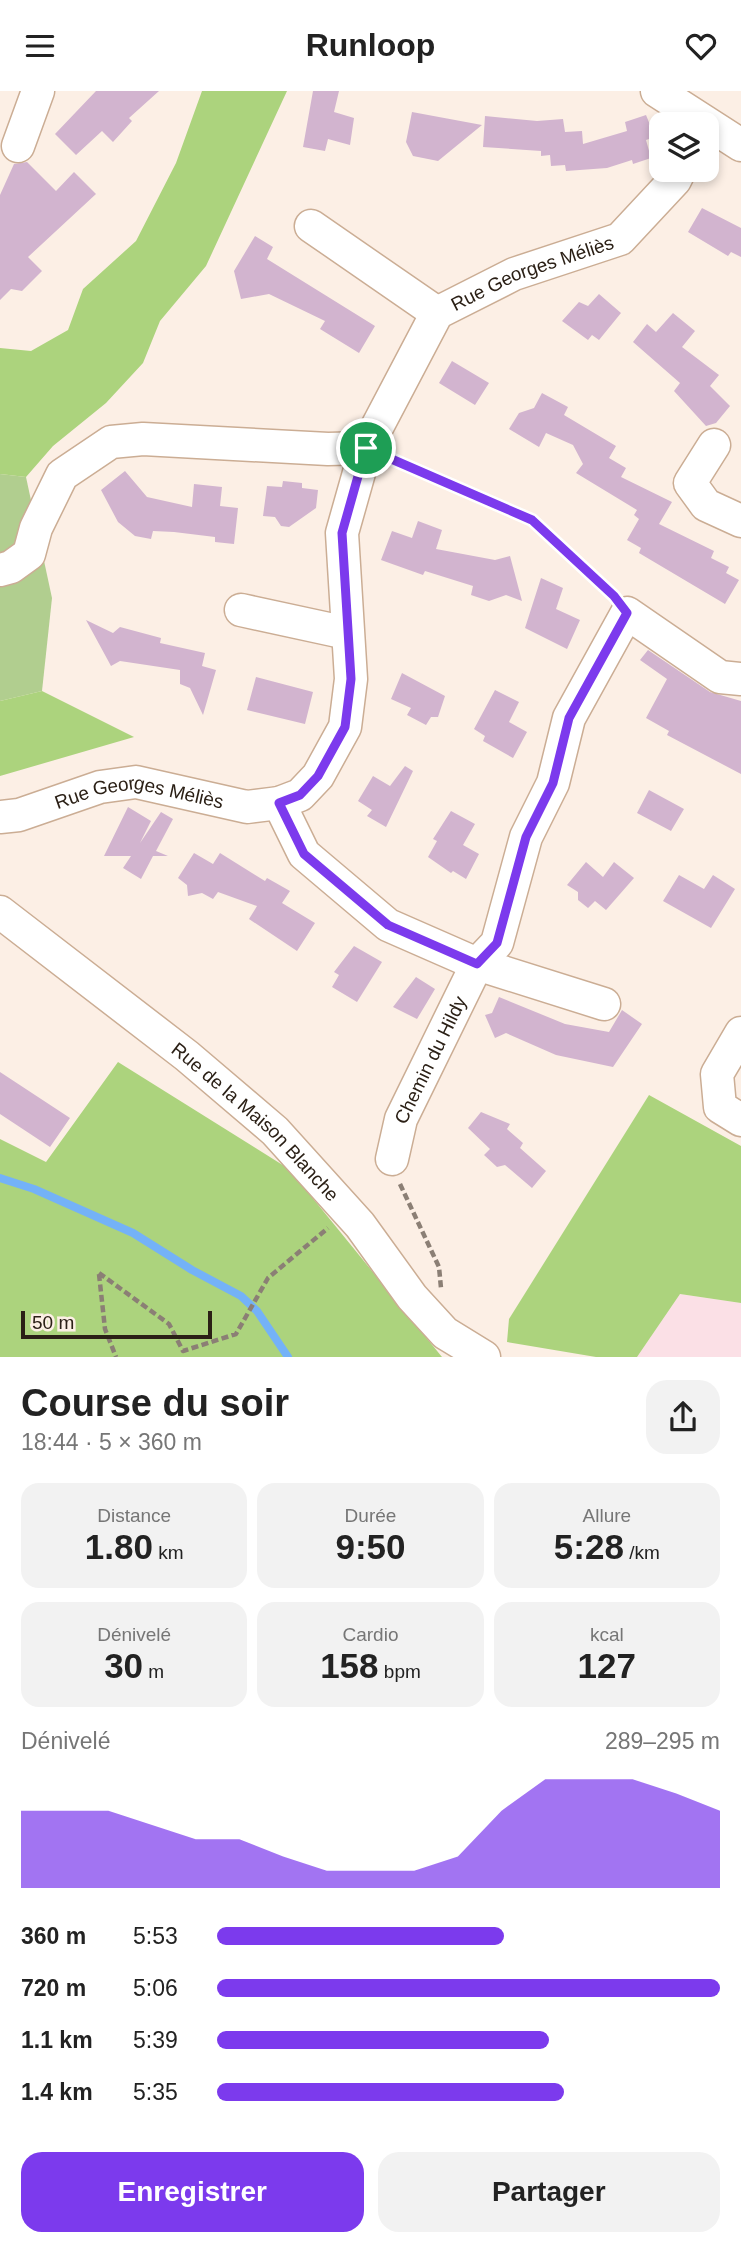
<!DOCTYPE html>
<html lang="fr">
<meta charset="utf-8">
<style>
body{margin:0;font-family:Arial,sans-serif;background:#f2f2f2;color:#222;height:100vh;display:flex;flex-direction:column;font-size:26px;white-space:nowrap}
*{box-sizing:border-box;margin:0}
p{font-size:23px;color:#767676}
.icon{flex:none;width:38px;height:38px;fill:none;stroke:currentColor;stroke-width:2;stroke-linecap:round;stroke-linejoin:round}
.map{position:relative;height:1266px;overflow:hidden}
.panel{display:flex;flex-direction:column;background:#fff;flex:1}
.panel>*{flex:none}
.buttons{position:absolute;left:649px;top:21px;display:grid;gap:14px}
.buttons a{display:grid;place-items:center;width:70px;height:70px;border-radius:14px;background:#fff;box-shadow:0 4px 10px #0003;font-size:35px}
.scale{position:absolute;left:21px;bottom:18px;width:191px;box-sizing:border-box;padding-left:7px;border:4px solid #2b2016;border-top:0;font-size:19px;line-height:24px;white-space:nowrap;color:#2b2016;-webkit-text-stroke:5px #fcefe5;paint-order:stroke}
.pin{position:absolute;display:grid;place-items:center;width:60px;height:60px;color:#fff;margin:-30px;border:4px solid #fff;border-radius:50%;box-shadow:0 2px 7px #0007}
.round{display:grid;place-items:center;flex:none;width:74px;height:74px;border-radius:21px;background:#f2f2f2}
.headline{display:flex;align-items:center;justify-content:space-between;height:119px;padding:0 21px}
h1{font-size:38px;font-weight:700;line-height:52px}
.metrics{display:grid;grid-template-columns:repeat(3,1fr);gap:10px;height:119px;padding:7px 21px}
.metrics div{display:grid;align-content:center;border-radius:18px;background:#f2f2f2;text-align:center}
.metrics b{font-size:35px;font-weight:700}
.metrics small{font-size:19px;font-weight:400}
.metrics p{font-size:19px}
.chart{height:196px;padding:14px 21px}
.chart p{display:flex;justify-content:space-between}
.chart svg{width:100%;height:126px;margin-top:7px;fill:#7c3aed;opacity:.7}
.cta{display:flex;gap:14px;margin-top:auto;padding:14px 21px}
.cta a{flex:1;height:80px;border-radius:21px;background:#7c3aed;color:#fff;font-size:28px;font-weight:700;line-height:80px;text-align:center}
.cta a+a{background:#f2f2f2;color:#222}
ul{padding:0 21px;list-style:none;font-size:23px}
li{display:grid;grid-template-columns:112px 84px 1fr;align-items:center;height:52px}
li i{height:18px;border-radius:9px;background:#7c3aed}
header{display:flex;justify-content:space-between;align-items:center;height:91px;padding:0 21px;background:#fff;font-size:32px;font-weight:700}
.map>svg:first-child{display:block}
</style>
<header><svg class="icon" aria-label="menu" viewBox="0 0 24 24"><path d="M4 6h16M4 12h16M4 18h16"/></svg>Runloop<svg class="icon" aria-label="heart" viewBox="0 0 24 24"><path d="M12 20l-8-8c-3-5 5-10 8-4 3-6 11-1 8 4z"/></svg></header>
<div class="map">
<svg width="741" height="1266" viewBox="0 0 741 1266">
<rect width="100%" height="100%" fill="#fcefe5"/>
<path fill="#fbe0e6" d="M 680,1203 L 741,1212 L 741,1266 L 637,1266 Z"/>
<path fill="#b1ce8f" d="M 0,383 L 26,386 L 52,507 L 42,600 L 0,610 Z"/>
<path fill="#acd37d" d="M 202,0 L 287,0 L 206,175 L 160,230 L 143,272 L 106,312 L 53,355 L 26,386 L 0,383 L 0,257 L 31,260 L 68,239 L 83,198 L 136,150 L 176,72 Z
M 42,600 L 134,646 L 0,685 L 0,610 Z
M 118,971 L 289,1078 L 442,1266 L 0,1266 L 0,1048 L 46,1071 Z
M 649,1004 L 741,1055 L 741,1212 L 680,1203 L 637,1266 L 596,1266 L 507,1251 L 509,1228 Z"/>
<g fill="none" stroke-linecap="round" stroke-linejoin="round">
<path stroke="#74b2f7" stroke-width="8" d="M 0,1087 L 34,1098 L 133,1142 L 192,1179 L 241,1205 L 257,1220 L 288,1266"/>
</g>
<path fill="#d2b4cf" d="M 96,0 L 159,0 L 129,27 L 132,30 L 113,51 L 102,40 L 76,64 L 55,43 Z
M 313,0 L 339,0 L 334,21 L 354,27 L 350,54 L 328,48 L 325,60 L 303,56 Z
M 412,21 L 482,34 L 438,70 L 413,65 L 406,51 Z
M 646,24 L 655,46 L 646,49 L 651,67 L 633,73 L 632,69 L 607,77 L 566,80 L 565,74 L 551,75 L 550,64 L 541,65 L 541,60 L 483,56 L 485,25 L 537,30 L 563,28 L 565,41 L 582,40 L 583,53 L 627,40 L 625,31 Z
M 27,71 L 56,100 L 74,81 L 96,103 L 28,166 L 42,180 L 22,200 L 11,198 L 0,209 L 0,104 L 14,73 Z
M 702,117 L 741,137 L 741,166 L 731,161 L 728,165 L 688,141 Z
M 255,145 L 273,156 L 267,168 L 375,235 L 359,262 L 320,238 L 325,230 L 269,203 L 241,208 L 234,180 Z
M 599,203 L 621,222 L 599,249 L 592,244 L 588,249 L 562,230 L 579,211 L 588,215 Z
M 673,222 L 695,240 L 682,256 L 719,284 L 710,295 L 730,315 L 716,332 L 706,335 L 674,300 L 680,292 L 633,251 L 647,233 L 656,241 Z
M 452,270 L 489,292 L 475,314 L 439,292 Z
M 542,302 L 568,316 L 564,324 L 616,355 L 609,367 L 626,377 L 621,386 L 672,411 L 659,433 L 714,460 L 711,467 L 729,476 L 726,482 L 739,489 L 725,513 L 639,462 L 641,457 L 627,449 L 639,428 L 634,424 L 637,419 L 576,382 L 583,373 L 573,354 L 546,342 L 539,356 L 509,338 L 519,322 L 534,317 Z
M 125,380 L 147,406 L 192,416 L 194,393 L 222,396 L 220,415 L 238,417 L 234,453 L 215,451 L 215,446 L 174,441 L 153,440 L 151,448 L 135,445 L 118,431 L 101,399 Z
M 283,390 L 302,392 L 302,397 L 318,399 L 316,417 L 289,436 L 281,435 L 275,426 L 263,425 L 267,395 L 282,396 Z
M 418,430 L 442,439 L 436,458 L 495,469 L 510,465 L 522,510 L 506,504 L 489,510 L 471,504 L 473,495 L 425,480 L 423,484 L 381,469 L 392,440 L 412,447 Z
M 541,487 L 563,497 L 556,518 L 580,529 L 567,558 L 525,537 Z
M 86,529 L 113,542 L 120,536 L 161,547 L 160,552 L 205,562 L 202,575 L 216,579 L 203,624 L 190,597 L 180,593 L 180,579 L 120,570 L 111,575 Z
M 648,559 L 710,601 L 741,610 L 741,683 L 667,644 L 669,640 L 646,627 L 667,588 L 640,569 Z
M 402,582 L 445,605 L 438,626 L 431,626 L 426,634 L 407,624 L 411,617 L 391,608 Z
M 256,586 L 313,601 L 305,633 L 247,619 Z
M 495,599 L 519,611 L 509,631 L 527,641 L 513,667 L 483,650 L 485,645 L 474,638 Z
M 405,675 L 413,680 L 386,736 L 367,725 L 372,719 L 358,710 L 373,685 L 390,695 Z
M 649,699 L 684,718 L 671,740 L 637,722 Z
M 128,716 L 151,730 L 140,752 L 161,721 L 173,728 L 156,760 L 168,765 L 153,765 L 141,788 L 123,777 L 131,765 L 104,765 Z
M 451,720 L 475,733 L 463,754 L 479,763 L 466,788 L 453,780 L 451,782 L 428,766 L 437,750 L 433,748 Z
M 194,762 L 213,773 L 220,762 L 265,790 L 267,787 L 290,800 L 282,812 L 315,832 L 297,860 L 249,828 L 257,815 L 218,801 L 213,808 L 202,802 L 188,805 L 187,794 L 178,787 Z
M 586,771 L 603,786 L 614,771 L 634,787 L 606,819 L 595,810 L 588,817 L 578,809 L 578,801 L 567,794 Z
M 679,784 L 704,798 L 713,784 L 735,798 L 711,837 L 663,810 Z
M 354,855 L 382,871 L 357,911 L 332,896 L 339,884 L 334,881 Z
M 416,886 L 435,898 L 417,928 L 393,916 Z
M 499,906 L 565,933 L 609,941 L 622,919 L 642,933 L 613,976 L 556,964 L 506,942 L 495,947 L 485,924 L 492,922 Z
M 0,981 L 70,1027 L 50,1056 L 0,1023 Z
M 481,1021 L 510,1033 L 507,1038 L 523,1052 L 520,1057 L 546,1080 L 532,1097 L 505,1074 L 497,1076 L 484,1064 L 490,1058 L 468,1037 Z"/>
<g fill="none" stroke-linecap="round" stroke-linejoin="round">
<g stroke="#cbad94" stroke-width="35">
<g id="minor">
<path d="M 657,0 L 741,54"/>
<path d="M 18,55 L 38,0"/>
<path d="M 311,135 L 437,222"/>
<path d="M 714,354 L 690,392 L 706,414 L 741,430"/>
<path d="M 0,479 L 11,476 L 29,463 L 36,437 L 62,384 L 111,351 L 143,348 L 328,358 L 366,357"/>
<path d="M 241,519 L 347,542"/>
<path d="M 279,712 L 304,763 L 388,834 L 477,873 L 604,913"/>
<path id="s1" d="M 0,726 L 19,724 L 100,696 L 136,691 L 247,716 L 279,712 L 300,704 L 318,685 L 345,636 L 351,588 L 342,442 L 366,357 L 437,222 L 514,183 L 620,148 L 675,89 L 680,79"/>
<path id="s2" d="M 0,821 L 187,965 L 275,1040 L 360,1134 L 412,1206 L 445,1242 L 484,1266"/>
<path d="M 741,942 L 717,983 L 720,1016 L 741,1029"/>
<path id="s3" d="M 392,1068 L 401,1028 L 477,873 L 497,852 L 526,746 L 553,692 L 569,627 L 627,522 L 720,586 L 741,588"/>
</g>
</g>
<path stroke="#8b7f75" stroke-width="4.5" stroke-dasharray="7 3.5" stroke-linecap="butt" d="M 391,368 L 532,429 L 611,502
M 400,1093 L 439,1176 L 441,1197
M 99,1182 L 169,1233 L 183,1260 L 236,1243 L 268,1187 L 328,1137
M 99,1183 L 105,1238 L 116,1266"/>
<use href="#minor" stroke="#fff" stroke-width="32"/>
</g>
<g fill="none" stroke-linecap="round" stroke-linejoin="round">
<g stroke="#fff" stroke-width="14">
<path id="route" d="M 366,357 L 532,429 L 614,505 L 627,522 L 569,627 L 553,692 L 526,746 L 497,852 L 477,873 L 388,834 L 304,763 L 279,712 L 300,704 L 318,685 L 345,636 L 351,588 L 342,442 Z"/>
</g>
<use href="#route" stroke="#7c3aed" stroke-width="9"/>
</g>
<g text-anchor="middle" stroke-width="7" stroke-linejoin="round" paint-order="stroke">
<g font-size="19" fill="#2b2016" stroke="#fcefe5">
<text dy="7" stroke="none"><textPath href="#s1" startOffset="931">Rue Georges Méliès</textPath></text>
<text dy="7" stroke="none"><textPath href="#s1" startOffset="144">Rue Georges Méliès</textPath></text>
<text dy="7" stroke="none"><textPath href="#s3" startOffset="107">Chemin du Hildy</textPath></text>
<text dy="7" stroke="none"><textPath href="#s2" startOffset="331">Rue de la Maison Blanche</textPath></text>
</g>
</g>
</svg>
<div class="buttons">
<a><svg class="icon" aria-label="layers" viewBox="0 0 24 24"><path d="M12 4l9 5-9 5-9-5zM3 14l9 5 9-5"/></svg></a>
</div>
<div class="scale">50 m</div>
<div class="pin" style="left:366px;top:357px;background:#1e9e55"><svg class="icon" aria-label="arrive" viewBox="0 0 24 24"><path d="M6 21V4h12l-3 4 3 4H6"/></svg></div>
</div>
<section class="panel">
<div class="headline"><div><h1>Course du soir</h1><p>18:44 · 5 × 360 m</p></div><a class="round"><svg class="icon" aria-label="share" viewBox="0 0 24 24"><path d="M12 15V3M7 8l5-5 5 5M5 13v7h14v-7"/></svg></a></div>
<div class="metrics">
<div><p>Distance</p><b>1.80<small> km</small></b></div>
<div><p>Durée</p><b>9:50</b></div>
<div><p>Allure</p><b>5:28<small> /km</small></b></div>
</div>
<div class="metrics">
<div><p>Dénivelé</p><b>30<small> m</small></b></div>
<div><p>Cardio</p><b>158<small> bpm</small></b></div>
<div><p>kcal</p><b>127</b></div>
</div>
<div class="chart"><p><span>Dénivelé</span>289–295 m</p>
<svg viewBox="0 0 160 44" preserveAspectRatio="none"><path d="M0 44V17L10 17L20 17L30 22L40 27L50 27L60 33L70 38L80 38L90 38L100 33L110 17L120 6L130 6L140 6L150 11L160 17V44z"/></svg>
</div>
<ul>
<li><b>360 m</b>5:53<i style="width:57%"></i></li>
<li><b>720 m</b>5:06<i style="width:100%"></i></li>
<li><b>1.1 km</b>5:39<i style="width:66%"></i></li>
<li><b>1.4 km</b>5:35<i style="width:69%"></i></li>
</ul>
<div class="cta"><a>Enregistrer</a><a>Partager</a></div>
</section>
